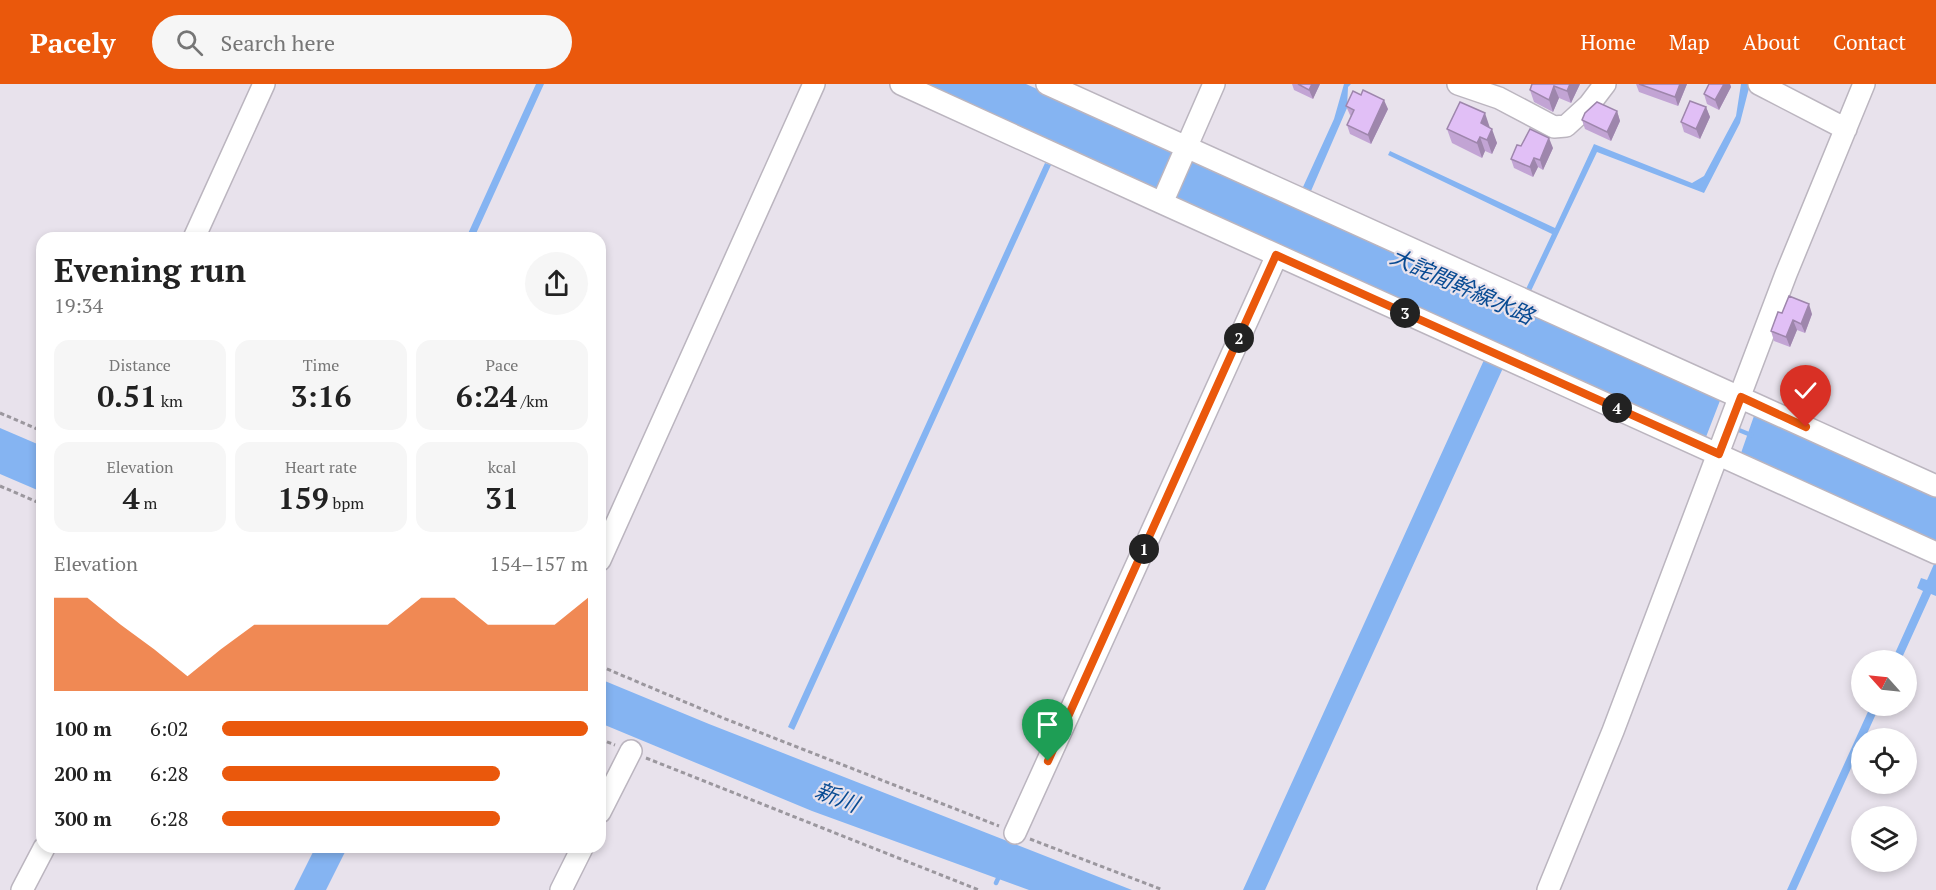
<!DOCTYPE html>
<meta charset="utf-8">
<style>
body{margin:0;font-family:"PT Serif","Noto Sans JP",serif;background:#f6f6f6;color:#222;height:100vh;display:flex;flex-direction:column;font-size:22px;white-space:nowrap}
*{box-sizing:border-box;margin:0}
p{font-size:20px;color:#767676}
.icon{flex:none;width:33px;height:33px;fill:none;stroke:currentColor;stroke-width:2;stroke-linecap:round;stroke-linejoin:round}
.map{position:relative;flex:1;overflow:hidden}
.drawer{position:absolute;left:36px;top:148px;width:570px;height:621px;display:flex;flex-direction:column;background:#fff;border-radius:18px;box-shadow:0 3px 9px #0003}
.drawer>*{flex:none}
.needle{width:39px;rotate:297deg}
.fabs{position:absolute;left:1851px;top:566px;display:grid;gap:12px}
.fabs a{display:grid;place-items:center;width:66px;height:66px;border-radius:50%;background:#fff;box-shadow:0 3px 9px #0003;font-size:30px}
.pin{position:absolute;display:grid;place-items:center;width:51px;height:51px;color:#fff;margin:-62px -26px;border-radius:50% 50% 50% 0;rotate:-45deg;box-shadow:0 0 6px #0007}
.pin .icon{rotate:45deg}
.km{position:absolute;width:30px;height:30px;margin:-15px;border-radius:50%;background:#222;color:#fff;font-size:16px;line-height:30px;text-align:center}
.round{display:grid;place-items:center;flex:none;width:63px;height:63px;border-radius:32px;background:#f6f6f6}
.summary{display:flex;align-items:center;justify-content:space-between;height:102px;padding:0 18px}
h1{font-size:33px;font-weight:700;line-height:45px}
.stats{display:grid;grid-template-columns:repeat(3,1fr);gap:9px;height:102px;padding:6px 18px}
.stats div{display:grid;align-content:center;border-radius:15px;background:#f6f6f6;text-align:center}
.stats b{font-size:30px;font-weight:700}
.stats small{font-size:16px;font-weight:400}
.stats p{font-size:16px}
.chart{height:168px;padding:12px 18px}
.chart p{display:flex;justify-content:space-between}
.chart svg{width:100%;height:108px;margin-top:6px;fill:#ea580c;opacity:.7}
ul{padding:0 18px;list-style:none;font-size:20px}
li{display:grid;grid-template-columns:96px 72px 1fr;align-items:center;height:45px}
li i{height:15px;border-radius:8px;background:#ea580c}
header{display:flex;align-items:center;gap:36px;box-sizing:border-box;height:84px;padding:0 30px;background:#ea580c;color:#fff}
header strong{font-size:28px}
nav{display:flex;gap:33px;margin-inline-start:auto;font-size:21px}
.search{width:420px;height:54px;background:#f6f6f6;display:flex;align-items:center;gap:15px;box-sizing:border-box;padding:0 21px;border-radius:33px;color:#767676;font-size:22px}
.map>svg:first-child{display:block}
</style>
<header>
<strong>Pacely</strong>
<div class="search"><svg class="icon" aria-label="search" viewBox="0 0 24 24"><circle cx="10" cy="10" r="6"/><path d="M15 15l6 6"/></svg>Search here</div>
<nav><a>Home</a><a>Map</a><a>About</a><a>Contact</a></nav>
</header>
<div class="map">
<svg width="1936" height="806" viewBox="0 0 1936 806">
<rect width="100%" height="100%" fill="#e8e2ec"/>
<path fill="#85b4f2" d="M 536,0 L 544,0 L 474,154 L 466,154 Z
M 926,0 L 1026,0 L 1721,314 L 1706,353 Z
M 1344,0 L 1351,0 L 1348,3 L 1347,24 L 1311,107 L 1303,103 L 1334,35 Z
M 1741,0 L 1750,0 L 1740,39 L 1704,109 L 1597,68 L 1531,207 L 1526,205 L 1552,150 L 1388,71 L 1390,67 L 1555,144 L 1594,60 L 1692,99 L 1704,92 L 1736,32 Z
M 1045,79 L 1051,81 L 794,646 L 788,643 Z
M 1484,276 L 1503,284 L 1265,806 L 1243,806 Z
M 1755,329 L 1936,411 L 1936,457 L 1741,369 Z
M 0,344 L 42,362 L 42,408 L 0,390 Z
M 1934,480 L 1936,481 L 1936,512 L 1931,510 L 1901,576 L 1892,576 L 1923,507 L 1917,504 L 1921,494 L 1927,496 Z
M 600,595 L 709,640 L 1132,806 L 1029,806 L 812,727 L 600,639 Z
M 1871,621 L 1880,621 L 1865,654 L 1862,654 L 1861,662 L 1796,806 L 1787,806 Z
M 315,764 L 347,764 L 326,806 L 294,806 Z"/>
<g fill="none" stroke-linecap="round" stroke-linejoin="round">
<path stroke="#85b4f2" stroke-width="4.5" d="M 1734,344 L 1751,351
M 996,799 L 1001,788"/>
<g stroke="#bbb5bf" stroke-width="24">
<path id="minor" d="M 901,0 L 1162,119
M 1047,0 L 1936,402
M 1214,0 L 1162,119 L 1936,469
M 1458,0 L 1499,14 L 1554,43 L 1566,42 L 1589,21 L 1605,0
M 1759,0 L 1846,45
M 194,154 L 264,0
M 600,476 L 814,0
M 600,728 L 631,667
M 1015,749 L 1277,171
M 22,806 L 44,764
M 561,806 L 582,764
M 1548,806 L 1613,647 L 1786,190 L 1864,0"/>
</g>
<path stroke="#9b979e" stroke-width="3" stroke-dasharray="4.5 3" stroke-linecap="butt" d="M 0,329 L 42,347
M 0,402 L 42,420
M 600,582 L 723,634 L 999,742
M 600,655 L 615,661
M 646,674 L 979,806
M 1030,755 L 1163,806"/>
<use href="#minor" stroke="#fff" stroke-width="21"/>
</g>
<path fill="#c2a4d4" d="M 1292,0 L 1320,0 L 1313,15 L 1294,6 Z
M 1532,0 L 1580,0 L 1571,19 L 1559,14 L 1553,28 L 1534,18 L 1530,6 Z
M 1636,0 L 1687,0 L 1678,22 L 1639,8 Z
M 1709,0 L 1730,0 L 1731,3 L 1719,26 L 1707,20 L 1704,10 Z
M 1346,22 L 1388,25 L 1371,60 L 1350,50 L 1347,41 L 1351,32 L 1350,31 Z
M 1706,23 L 1710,33 L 1700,55 L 1684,48 L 1681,38 Z
M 1617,27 L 1620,37 L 1611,57 L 1585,45 L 1582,36 Z
M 1490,44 L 1497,59 L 1492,70 L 1485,67 L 1482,74 L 1452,59 L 1447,45 Z
M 1521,62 L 1553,64 L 1543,86 L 1538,83 L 1533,93 L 1514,84 L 1511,75 Z
M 1782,229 L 1812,230 L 1805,249 L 1797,246 L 1790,263 L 1774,257 L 1771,247 Z"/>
<path fill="#9e86ac" d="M 1312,0 L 1320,0 L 1313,15 L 1309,6 Z
M 1570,0 L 1580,0 L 1571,19 L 1567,7 Z
M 1680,0 L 1687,0 L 1678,22 L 1675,13 Z
M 1724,0 L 1730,0 L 1731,3 L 1719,26 L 1715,16 Z
M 1554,2 L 1559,14 L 1553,28 L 1549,16 Z
M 1384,16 L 1388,25 L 1371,60 L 1368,51 Z
M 1706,23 L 1710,33 L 1700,55 L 1696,45 Z
M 1617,27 L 1620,37 L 1611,57 L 1607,48 Z
M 1485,29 L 1490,44 L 1481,39 Z
M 1492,45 L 1497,59 L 1492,70 L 1487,56 Z
M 1480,53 L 1485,67 L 1482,74 L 1477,59 Z
M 1549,54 L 1553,64 L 1543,86 L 1540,76 Z
M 1534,74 L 1538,83 L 1533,93 L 1530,83 Z
M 1809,220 L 1812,230 L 1805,249 L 1801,240 Z
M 1793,236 L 1797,246 L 1790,263 L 1786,253 Z"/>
<path fill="#e1bff6" stroke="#9e86ac" stroke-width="1.5" d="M 1298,0 L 1312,0 L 1309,6 Z
M 1532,0 L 1570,0 L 1567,7 L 1554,2 L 1549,16 L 1530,6 Z
M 1639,0 L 1680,0 L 1675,13 Z
M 1709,0 L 1724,0 L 1715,16 L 1704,10 Z
M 1363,6 L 1384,16 L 1368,51 L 1347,41 L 1354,26 L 1346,22 L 1353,7 L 1361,11 Z
M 1690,17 L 1706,23 L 1696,45 L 1681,38 Z
M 1460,18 L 1485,29 L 1481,39 L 1492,45 L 1487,56 L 1480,53 L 1477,59 L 1447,45 Z
M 1597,18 L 1617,27 L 1607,48 L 1582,36 L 1585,29 Z
M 1530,45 L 1549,54 L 1540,76 L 1534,74 L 1530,83 L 1511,75 L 1517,61 L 1521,62 Z
M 1789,212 L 1809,220 L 1801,240 L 1793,236 L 1786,253 L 1771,247 L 1778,228 L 1782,229 Z"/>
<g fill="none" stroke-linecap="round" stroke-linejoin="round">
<g stroke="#fff" stroke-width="12">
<path id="route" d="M 1048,677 L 1276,171 L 1719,370 L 1741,313 L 1806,343"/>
</g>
<use href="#route" stroke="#ea580c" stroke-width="8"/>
</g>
<g text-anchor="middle" stroke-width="4.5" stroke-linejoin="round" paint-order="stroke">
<g font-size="22" font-style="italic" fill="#094b93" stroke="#e8e2ec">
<text transform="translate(1462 202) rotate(24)" y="8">大詫間幹線水路</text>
<text transform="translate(837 713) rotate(21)" y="8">新川</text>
</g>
</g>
</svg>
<div class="fabs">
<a><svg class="needle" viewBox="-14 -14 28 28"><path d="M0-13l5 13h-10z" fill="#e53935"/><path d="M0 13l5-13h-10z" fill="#767676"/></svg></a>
<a><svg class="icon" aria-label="locate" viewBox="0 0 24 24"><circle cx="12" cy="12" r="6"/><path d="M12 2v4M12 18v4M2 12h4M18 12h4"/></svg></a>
<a><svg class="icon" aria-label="layers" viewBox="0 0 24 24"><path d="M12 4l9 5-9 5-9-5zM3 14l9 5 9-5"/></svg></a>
</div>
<div class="pin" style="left:1048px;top:677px;background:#1e9e55"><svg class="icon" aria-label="arrive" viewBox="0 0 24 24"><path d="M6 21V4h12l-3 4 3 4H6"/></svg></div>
<div class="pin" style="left:1806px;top:343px;background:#d93025"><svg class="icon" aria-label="check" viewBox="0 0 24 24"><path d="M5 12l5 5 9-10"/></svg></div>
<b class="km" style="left:1144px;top:465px">1</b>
<b class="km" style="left:1239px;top:254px">2</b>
<b class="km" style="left:1405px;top:229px">3</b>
<b class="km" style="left:1617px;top:324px">4</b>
<section class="drawer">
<div class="summary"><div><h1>Evening run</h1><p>19:34</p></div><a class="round"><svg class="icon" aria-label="share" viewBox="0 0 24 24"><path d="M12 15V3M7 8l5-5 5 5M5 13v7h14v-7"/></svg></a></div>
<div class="stats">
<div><p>Distance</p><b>0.51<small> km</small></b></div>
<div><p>Time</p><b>3:16</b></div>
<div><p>Pace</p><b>6:24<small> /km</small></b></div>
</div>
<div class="stats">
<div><p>Elevation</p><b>4<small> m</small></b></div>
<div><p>Heart rate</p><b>159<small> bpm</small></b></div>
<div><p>kcal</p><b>31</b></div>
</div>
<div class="chart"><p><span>Elevation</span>154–157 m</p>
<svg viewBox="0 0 160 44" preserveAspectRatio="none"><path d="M0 44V6L10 6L20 17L30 27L40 38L50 27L60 17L70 17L80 17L90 17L100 17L110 6L120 6L130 17L140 17L150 17L160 6V44z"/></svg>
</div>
<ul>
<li><b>100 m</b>6:02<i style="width:100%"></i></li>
<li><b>200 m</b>6:28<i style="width:76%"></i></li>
<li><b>300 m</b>6:28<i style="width:76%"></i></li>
</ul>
</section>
</div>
